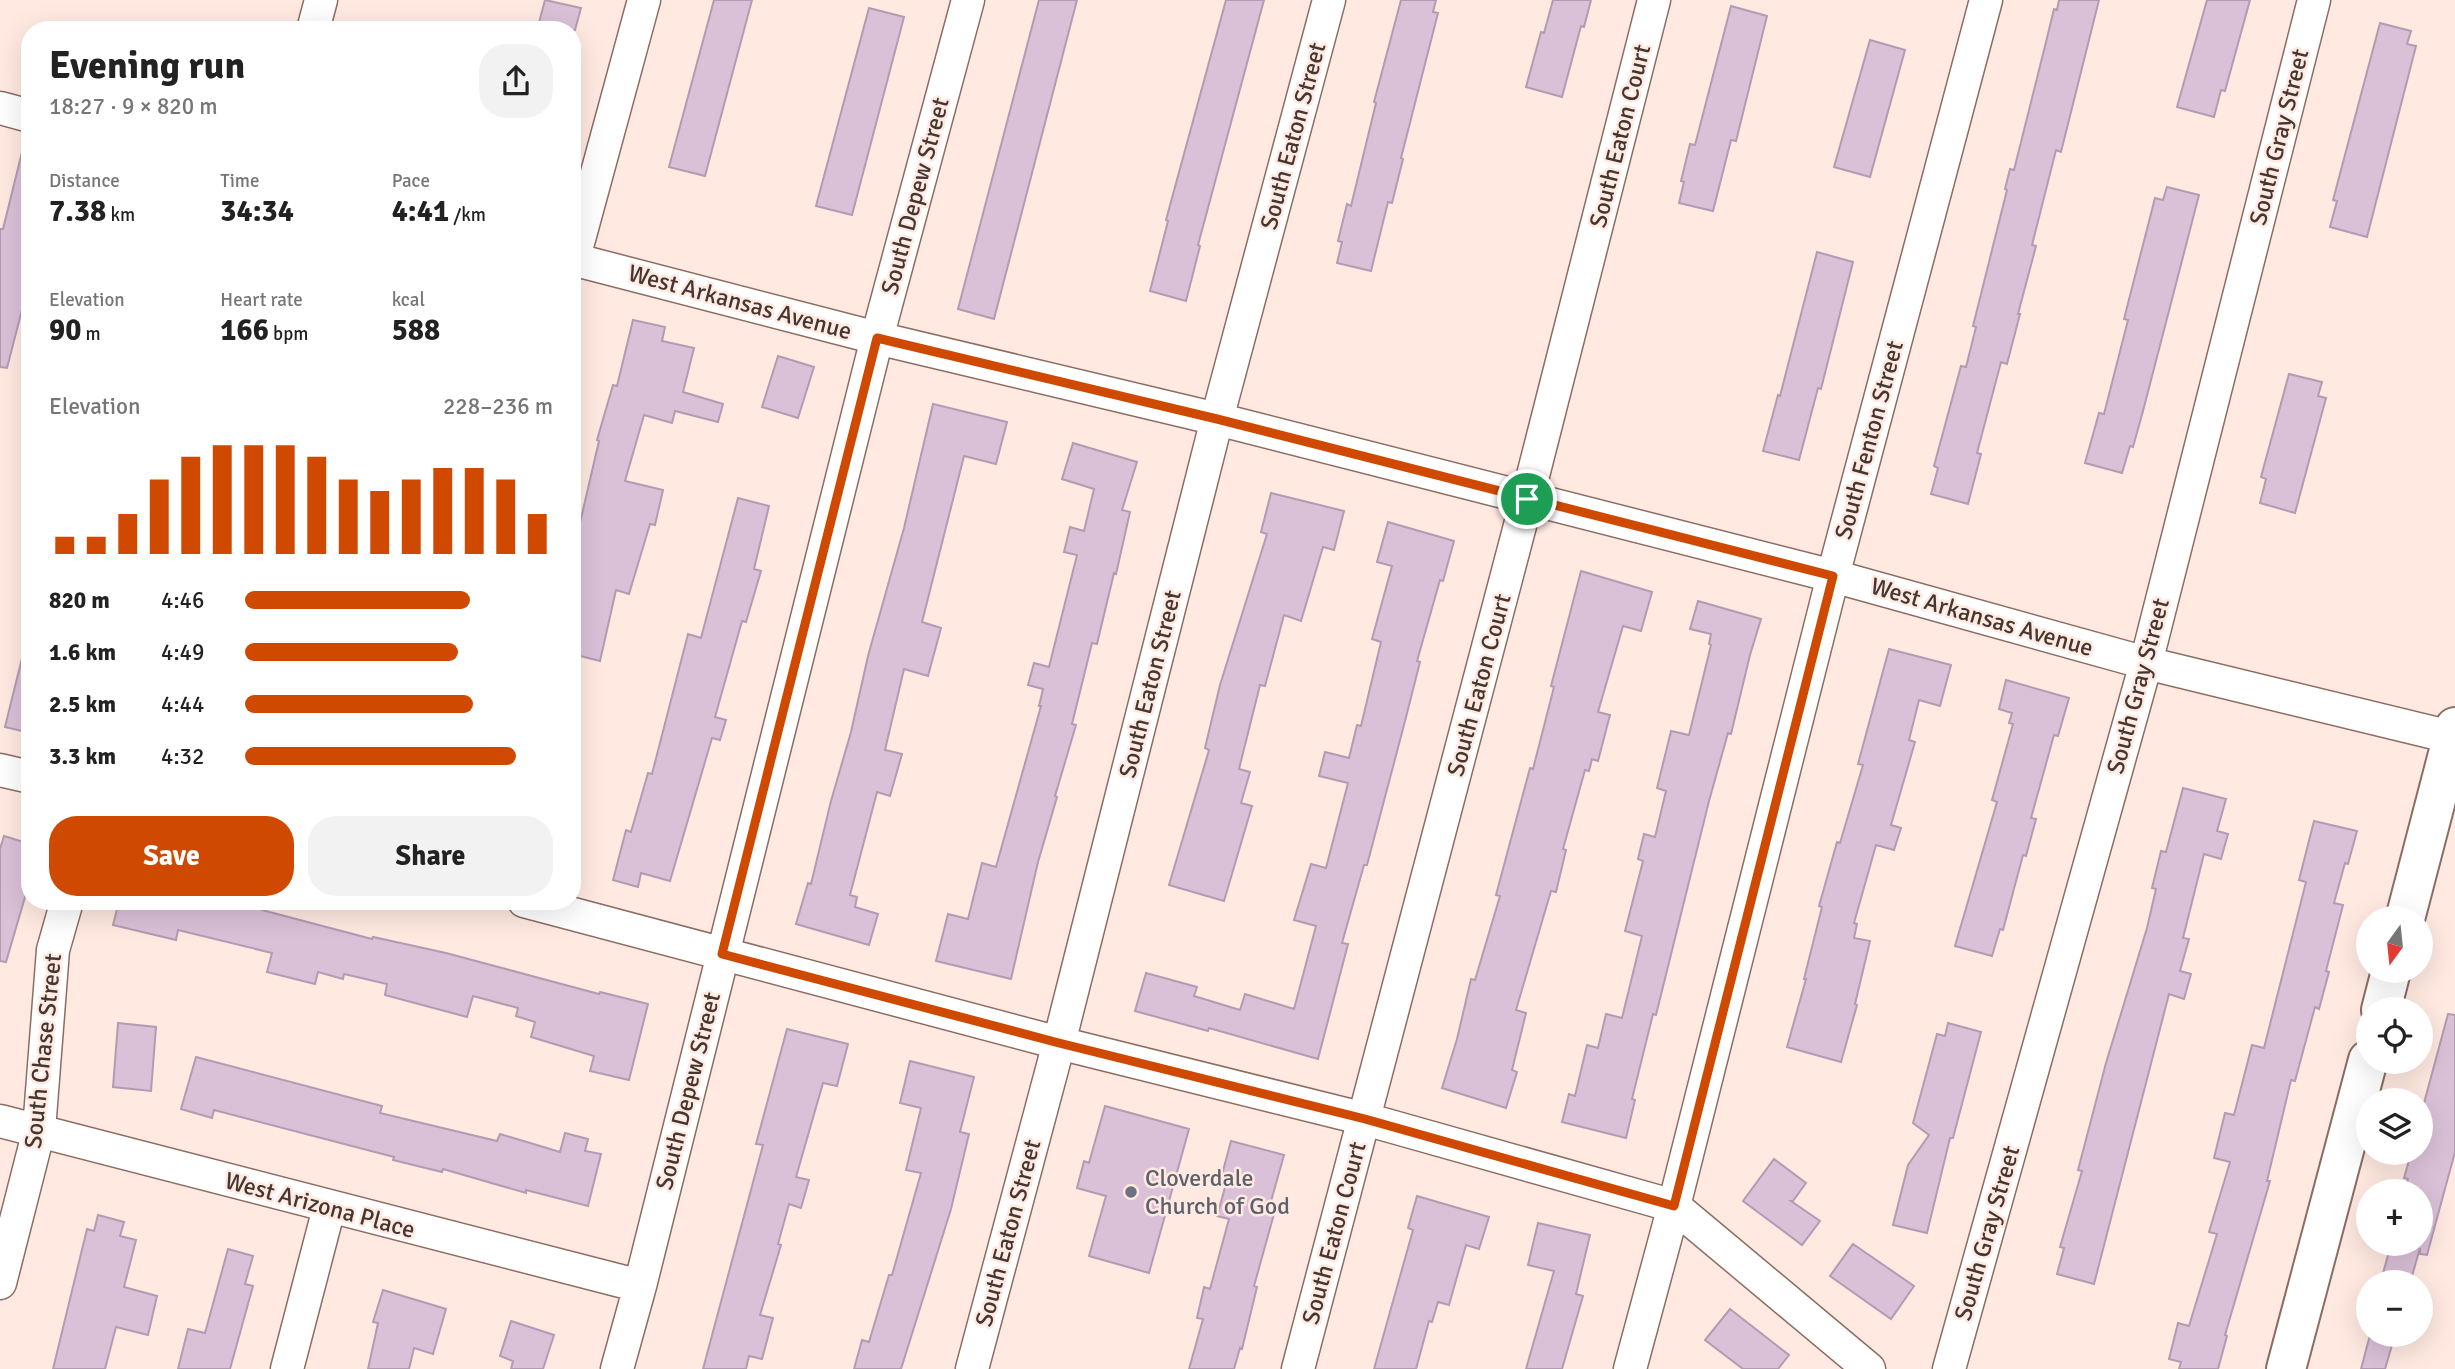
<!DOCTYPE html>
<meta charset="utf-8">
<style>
body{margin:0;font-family:Signika,sans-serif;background:#f2f2f2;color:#222;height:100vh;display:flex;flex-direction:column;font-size:26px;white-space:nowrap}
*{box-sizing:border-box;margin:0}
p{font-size:23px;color:#767676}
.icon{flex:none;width:38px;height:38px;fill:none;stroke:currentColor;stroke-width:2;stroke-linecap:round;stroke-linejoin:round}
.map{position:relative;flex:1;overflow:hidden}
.side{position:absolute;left:21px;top:21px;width:560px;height:889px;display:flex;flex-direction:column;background:#fff;border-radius:28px;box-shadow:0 7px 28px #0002}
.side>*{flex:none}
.needle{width:46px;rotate:195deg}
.fabs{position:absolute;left:2356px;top:906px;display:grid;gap:14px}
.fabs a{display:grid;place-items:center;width:77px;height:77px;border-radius:50%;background:#fff;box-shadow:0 7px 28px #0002;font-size:35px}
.pin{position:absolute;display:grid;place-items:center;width:60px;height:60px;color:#fff;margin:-30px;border:4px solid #fff;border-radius:50%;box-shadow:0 2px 7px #0007}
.round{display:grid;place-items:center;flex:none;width:74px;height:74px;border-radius:28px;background:#f2f2f2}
.summary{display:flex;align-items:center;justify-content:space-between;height:119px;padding:0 28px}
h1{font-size:38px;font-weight:700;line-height:52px}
.metrics{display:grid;grid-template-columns:repeat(3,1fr);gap:10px;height:119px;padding:7px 28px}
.metrics div{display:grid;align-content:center}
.metrics b{font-size:30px;font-weight:700}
.metrics small{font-size:19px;font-weight:400}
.metrics p{font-size:19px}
.chart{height:196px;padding:14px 28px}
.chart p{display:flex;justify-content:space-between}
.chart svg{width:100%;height:126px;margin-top:7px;stroke:#cf4a00;stroke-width:6}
.primary-button{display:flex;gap:14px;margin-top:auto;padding:14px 28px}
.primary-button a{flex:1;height:80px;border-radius:28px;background:#cf4a00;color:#fff;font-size:28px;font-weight:700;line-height:80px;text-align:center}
.primary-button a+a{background:#f2f2f2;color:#222}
ul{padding:0 28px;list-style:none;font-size:23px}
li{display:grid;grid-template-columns:112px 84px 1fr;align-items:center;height:52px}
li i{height:18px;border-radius:9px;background:#cf4a00}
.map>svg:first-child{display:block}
</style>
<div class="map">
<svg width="2455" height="1369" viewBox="0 0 2455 1369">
<rect width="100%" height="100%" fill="#ffe9e1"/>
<path fill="#dac1d8" stroke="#b49bb2" stroke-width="2" d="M 545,0 L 581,8 L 575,30 L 537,30 Z
M 714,0 L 752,0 L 705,176 L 669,167 Z
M 1039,0 L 1077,0 L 994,319 L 958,309 Z
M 1226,0 L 1264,0 L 1198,245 L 1200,246 L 1186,301 L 1150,291 L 1168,221 L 1166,220 Z
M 1401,0 L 1436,0 L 1433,12 L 1438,13 L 1401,158 L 1403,159 L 1392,203 L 1388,202 L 1371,271 L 1337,263 L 1342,242 L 1338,241 L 1347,204 L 1351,206 L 1376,103 L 1374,102 Z
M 1553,0 L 1591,0 L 1584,27 L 1581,26 L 1562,97 L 1526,87 L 1541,32 L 1544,33 Z
M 2059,0 L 2099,0 L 2061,152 L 2056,150 L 2032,245 L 2036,246 L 2018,314 L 2020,314 L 2007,364 L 2001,362 L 1977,453 L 1981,454 L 1968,504 L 1931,494 L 1938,468 L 1934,466 L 1961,366 L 1966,367 L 1976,327 L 1973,326 L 2007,190 L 2005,189 L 2010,169 L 2014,170 L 2045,46 L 2054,9 L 2057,10 Z
M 2207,0 L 2250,0 L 2225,91 L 2221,90 L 2214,117 L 2177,107 Z
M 1731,6 L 1767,16 L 1736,141 L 1731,140 L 1713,211 L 1679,203 L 1684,182 L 1681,181 L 1690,144 L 1695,145 Z
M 869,8 L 904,17 L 852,215 L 816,206 Z
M 2380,23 L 2411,31 L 2407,44 L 2416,46 L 2367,237 L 2330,227 L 2337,201 L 2333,200 Z
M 1870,40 L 1905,50 L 1870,177 L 1834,167 Z
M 22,152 L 30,153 L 30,271 L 22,302 L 24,302 L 7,368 L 0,367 L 0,229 L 3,229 Z
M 2167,187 L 2199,195 L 2143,411 L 2133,447 L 2130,446 L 2122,473 L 2085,463 L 2099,413 L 2104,414 L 2128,320 L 2124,319 L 2155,198 L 2163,200 Z
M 1817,252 L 1853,262 L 1821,389 L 1818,388 L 1799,460 L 1763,451 L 1778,395 L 1780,396 Z
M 633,320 L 665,327 L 662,341 L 694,348 L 683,392 L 723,404 L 718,422 L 675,411 L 672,423 L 644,415 L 625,481 L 663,490 L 655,525 L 650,524 L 629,594 L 616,590 L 600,661 L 572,654 L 572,539 L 576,540 L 599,441 L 597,440 L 613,385 L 617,386 Z
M 778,356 L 814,367 L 798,418 L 762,407 Z
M 2289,374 L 2322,382 L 2318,396 L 2326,398 L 2295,513 L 2260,503 L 2266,479 L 2261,477 Z
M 933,404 L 1007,422 L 996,464 L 964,456 L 922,622 L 941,628 L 928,676 L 904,669 L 885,750 L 902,754 L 890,796 L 877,792 L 850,895 L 857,897 L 855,907 L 878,914 L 869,945 L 796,924 L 808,883 L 811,884 L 831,801 L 851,732 L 868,656 L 904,528 Z
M 1073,443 L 1137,462 L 1122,510 L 1130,512 L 1116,574 L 1114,573 L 1097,644 L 1092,643 L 1072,724 L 1076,725 L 1055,796 L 1057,797 L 1038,862 L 1011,979 L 936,961 L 948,914 L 968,919 L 982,863 L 996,867 L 1041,706 L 1039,706 L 1043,689 L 1028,685 L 1034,663 L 1049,667 L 1077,555 L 1064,552 L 1070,527 L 1084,531 L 1094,489 L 1062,479 Z
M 1271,493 L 1344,511 L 1334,550 L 1323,547 L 1301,621 L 1284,615 L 1265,686 L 1260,685 L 1239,769 L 1250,772 L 1241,803 L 1252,806 L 1224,901 L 1169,885 L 1209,750 L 1205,748 L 1220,685 L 1267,534 L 1261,532 Z
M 738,498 L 769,506 L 754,569 L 761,571 L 746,622 L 742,621 L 715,717 L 726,720 L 720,740 L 712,738 L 670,881 L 641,873 L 638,887 L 613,880 L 626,830 L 631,832 L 648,773 L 652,774 L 688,634 L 701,638 Z
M 1388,522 L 1454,541 L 1443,581 L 1440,580 L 1417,661 L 1420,662 L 1404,725 L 1367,865 L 1364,865 L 1342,943 L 1348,944 L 1318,1059 L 1209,1028 L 1208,1031 L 1135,1011 L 1146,973 L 1197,987 L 1194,996 L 1240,1010 L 1245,994 L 1294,1009 L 1316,926 L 1294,920 L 1311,864 L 1326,868 L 1348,783 L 1319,776 L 1325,752 L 1349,758 L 1357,725 L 1361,726 L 1381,642 L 1372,639 L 1392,566 L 1377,562 Z
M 1581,571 L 1652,592 L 1641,631 L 1623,626 L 1598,712 L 1610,715 L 1598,761 L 1592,759 L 1589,771 L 1585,770 L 1563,849 L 1566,850 L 1556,892 L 1551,891 L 1516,1010 L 1526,1013 L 1512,1070 L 1517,1072 L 1506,1108 L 1442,1088 L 1457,1039 L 1471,979 L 1475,980 L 1500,896 L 1496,895 L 1530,768 L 1533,769 L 1554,687 L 1551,686 Z
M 1698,601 L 1761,619 L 1750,655 L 1731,734 L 1728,733 L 1709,801 L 1656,1015 L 1653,1014 L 1632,1099 L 1635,1100 L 1626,1138 L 1562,1122 L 1569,1094 L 1575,1096 L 1587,1045 L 1598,1048 L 1606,1014 L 1622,1018 L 1642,936 L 1625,931 L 1643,861 L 1638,859 L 1644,834 L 1655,837 L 1666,791 L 1657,788 L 1671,731 L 1689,735 L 1711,645 L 1709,644 L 1711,634 L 1690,629 Z
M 1889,649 L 1951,665 L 1940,706 L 1919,700 L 1909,740 L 1915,742 L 1891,825 L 1901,828 L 1894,850 L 1876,845 L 1854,923 L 1857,924 L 1854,938 L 1870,941 L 1855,1004 L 1857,1005 L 1841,1062 L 1787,1047 L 1806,979 L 1804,979 L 1822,907 L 1819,906 L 1837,842 L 1840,843 L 1863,765 L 1858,764 Z
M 22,658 L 30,659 L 30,733 L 5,727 Z
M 2006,680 L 2069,698 L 2058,736 L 2054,735 L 2031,818 L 2036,819 L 2026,856 L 2023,855 L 2003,930 L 2000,929 L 1992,956 L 1955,946 L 1997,802 L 1992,800 L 2013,724 L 2009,723 L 2012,713 L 1999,709 Z
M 2183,788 L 2226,799 L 2217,831 L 2228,834 L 2221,859 L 2204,854 L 2183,938 L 2189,939 L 2180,971 L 2191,974 L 2184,999 L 2169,994 L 2094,1284 L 2057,1274 L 2064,1248 L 2060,1247 L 2082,1171 L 2078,1170 L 2106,1063 L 2147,928 L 2156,889 L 2152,888 L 2161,851 L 2166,852 Z
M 2314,821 L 2357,831 L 2348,864 L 2345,863 L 2334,903 L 2343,905 L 2326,971 L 2329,972 L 2319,1009 L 2315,1007 L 2295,1081 L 2291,1080 L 2267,1181 L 2270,1181 L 2225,1335 L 2227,1336 L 2218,1369 L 2179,1369 L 2181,1362 L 2169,1359 L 2178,1323 L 2189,1326 L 2217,1234 L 2209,1232 L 2230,1162 L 2214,1158 L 2225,1113 L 2234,1115 L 2252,1045 L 2264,1048 L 2306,882 L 2299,880 Z
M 4,836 L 30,844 L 30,880 L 6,962 L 0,961 L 0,849 Z
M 119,901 L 179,901 L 197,906 L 198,901 L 264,901 L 262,910 L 372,939 L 373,937 L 446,953 L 599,994 L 600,992 L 648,1004 L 629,1080 L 590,1071 L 594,1056 L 531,1037 L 535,1022 L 516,1016 L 518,1008 L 473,996 L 467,1017 L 385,995 L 387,984 L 344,974 L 343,979 L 318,972 L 315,984 L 267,972 L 272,953 L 178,930 L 176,940 L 113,925 Z
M 2448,1014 L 2455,1015 L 2455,1152 L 2427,1255 L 2420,1254 L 2420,1248 L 2410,1283 L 2403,1283 L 2382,1277 L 2391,1244 L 2420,1244 L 2420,1192 L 2404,1192 L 2408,1179 L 2404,1178 L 2411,1153 L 2420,1153 L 2420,1118 Z
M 118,1023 L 156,1027 L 151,1091 L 113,1087 Z
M 1948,1023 L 1981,1032 L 1953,1138 L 1950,1138 L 1927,1233 L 1893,1225 L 1908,1165 L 1929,1135 L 1913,1123 L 1937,1034 L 1945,1036 Z
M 787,1029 L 848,1044 L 837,1086 L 823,1083 L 796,1177 L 809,1180 L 801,1208 L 789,1204 L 778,1244 L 781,1245 L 760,1315 L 773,1318 L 762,1359 L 749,1356 L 746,1369 L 703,1369 L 763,1145 L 756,1144 Z
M 196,1057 L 382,1106 L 380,1113 L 497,1141 L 500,1134 L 560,1152 L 565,1133 L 588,1139 L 585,1151 L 601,1154 L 588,1206 L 526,1190 L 526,1193 L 443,1169 L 442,1172 L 393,1160 L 394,1157 L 214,1110 L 212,1118 L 181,1109 Z
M 910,1061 L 974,1077 L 960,1132 L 969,1134 L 951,1209 L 901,1369 L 854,1369 L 862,1340 L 869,1342 L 889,1275 L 892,1275 L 921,1173 L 906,1170 L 921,1108 L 900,1103 Z
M 1105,1106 L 1189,1129 L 1149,1273 L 1089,1256 L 1106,1196 L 1077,1188 L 1084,1161 L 1089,1163 Z
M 1231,1141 L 1284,1155 L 1268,1212 L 1274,1214 L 1254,1286 L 1257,1287 L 1242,1349 L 1240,1348 L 1234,1369 L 1189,1369 L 1203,1319 L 1197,1318 L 1204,1287 L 1210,1289 L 1229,1219 L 1217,1216 L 1226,1184 L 1220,1182 Z
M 1774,1159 L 1806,1183 L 1793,1201 L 1791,1201 L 1820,1221 L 1802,1245 L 1743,1201 Z
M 1417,1196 L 1489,1217 L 1479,1249 L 1466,1245 L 1449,1305 L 1438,1302 L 1432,1322 L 1429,1321 L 1416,1369 L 1374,1369 L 1413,1230 L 1408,1228 Z
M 98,1215 L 124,1222 L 120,1236 L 136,1240 L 124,1287 L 157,1296 L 148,1335 L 116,1327 L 105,1369 L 53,1369 L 87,1229 L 94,1231 Z
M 1538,1223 L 1590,1235 L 1576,1294 L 1583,1296 L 1562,1369 L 1526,1369 L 1554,1271 L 1528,1265 Z
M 1853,1244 L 1914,1286 L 1891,1319 L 1830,1276 Z
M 228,1249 L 253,1256 L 245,1284 L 253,1286 L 230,1369 L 178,1369 L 188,1329 L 205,1333 Z
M 383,1290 L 446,1309 L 433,1354 L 414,1348 L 409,1369 L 368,1369 L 378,1323 L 373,1322 Z
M 1730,1309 L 1789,1355 L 1778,1369 L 1743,1369 L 1705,1340 Z
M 511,1321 L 554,1335 L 543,1369 L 511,1369 L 513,1361 L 500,1356 Z
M 2370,1335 L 2395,1335 L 2385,1369 L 2361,1369 Z"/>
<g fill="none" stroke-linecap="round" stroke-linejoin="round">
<g stroke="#8c6d62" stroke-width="35">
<path id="minor" d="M 313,30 L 321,0
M 0,108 L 30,116
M 572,259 L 877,338 L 1217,419 L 1833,576 L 2146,663 L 2455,738
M 572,265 L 644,0
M 0,770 L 30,777
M 524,901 L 1059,1043 L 1365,1119 L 1674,1206 L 1869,1369
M 0,1121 L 640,1286
M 0,1283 L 39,1130 L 53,950 L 67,901
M 287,1369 L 329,1208
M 617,1369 L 640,1286 L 877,338 L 968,0
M 972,1369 L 1059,1043 L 1217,419 L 1329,0
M 1298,1369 L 1527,499 L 1654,0
M 1630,1369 L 1674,1206 L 1833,576 L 1986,0
M 1949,1369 L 2146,663 L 2314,0"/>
</g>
<g stroke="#8c6d62" stroke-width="42">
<path id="tertiary" d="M 2405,919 L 2455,727
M 2381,1010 L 2391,971
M 2286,1369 L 2368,1060"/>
</g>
<use href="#minor" stroke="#fff" stroke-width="32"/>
<use href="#tertiary" stroke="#fff" stroke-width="38"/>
</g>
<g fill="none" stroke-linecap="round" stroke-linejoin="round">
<g stroke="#fff" stroke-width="14">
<path id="route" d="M 877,338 L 1217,419 L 1833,576 L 1674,1206 L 1365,1119 L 1059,1043 L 722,954 Z"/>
</g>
<use href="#route" stroke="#cf4a00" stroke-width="9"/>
</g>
<circle fill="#6b7280" stroke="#ffe9e1" stroke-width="2.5" cx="1131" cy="1192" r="7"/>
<g text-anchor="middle" stroke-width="5" stroke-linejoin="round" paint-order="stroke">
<g font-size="24" fill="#443631" stroke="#ffe9e1">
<text transform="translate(1293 136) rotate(-75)" y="8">South Eaton Street</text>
<text transform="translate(1620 136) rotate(-76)" y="8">South Eaton Court</text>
<text transform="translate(2279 137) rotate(-76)" y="8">South Gray Street</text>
<text transform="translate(915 196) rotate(-75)" y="8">South Depew Street</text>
<text transform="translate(740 302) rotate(15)" y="8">West Arkansas Avenue</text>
<text transform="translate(1869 440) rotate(-75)" y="8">South Fenton Street</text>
<text transform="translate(1982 617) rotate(16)" y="8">West Arkansas Avenue</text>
<text transform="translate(1150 684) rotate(-76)" y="8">South Eaton Street</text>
<text transform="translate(1479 685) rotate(-75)" y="8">South Eaton Court</text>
<text transform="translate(2138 686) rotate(-75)" y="8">South Gray Street</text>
<text transform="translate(43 1051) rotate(-84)" y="8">South Chase Street</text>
<text transform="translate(688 1091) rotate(-76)" y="8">South Depew Street</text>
<text transform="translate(320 1205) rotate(15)" y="8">West Arizona Place</text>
<text transform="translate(1008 1233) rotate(-75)" y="8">South Eaton Street</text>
<text transform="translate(1334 1233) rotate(-75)" y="8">South Eaton Court</text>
<text transform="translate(1987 1233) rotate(-74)" y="8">South Gray Street</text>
</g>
<g font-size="24" fill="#5b616d" stroke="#ffe9e1" text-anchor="start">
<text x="1145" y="1186">Cloverdale<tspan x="1145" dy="28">Church of God</tspan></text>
</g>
</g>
</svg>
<div class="fabs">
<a><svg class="needle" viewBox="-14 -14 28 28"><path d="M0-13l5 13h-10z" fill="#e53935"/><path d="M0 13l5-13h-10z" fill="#767676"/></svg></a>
<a><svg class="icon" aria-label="locate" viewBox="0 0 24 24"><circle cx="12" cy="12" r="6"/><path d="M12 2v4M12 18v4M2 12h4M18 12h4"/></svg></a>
<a><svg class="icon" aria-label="layers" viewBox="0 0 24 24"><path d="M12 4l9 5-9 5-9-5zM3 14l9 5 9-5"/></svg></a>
<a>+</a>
<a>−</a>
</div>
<div class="pin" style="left:1527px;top:499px;background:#1e9e55"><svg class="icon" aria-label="arrive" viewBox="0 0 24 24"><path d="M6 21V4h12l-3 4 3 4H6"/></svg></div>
<section class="side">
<div class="summary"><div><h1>Evening run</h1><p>18:27 · 9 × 820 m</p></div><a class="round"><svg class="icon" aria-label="share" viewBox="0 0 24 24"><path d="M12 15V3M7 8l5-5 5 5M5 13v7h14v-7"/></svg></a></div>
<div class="metrics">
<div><p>Distance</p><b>7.38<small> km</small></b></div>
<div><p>Time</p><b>34:34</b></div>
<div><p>Pace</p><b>4:41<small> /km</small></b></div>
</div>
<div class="metrics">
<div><p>Elevation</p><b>90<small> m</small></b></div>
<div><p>Heart rate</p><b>166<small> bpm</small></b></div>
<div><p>kcal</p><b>588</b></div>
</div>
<div class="chart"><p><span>Elevation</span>228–236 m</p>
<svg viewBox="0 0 160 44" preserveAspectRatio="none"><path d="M5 44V38M15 44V38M25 44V30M35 44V18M45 44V10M55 44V6M65 44V6M75 44V6M85 44V10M95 44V18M105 44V22M115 44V18M125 44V14M135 44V14M145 44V18M155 44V30"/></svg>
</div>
<ul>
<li><b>820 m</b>4:46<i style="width:73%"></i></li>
<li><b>1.6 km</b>4:49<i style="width:69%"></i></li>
<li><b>2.5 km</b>4:44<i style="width:74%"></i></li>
<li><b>3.3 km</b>4:32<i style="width:88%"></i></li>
</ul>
<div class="primary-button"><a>Save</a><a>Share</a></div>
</section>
</div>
